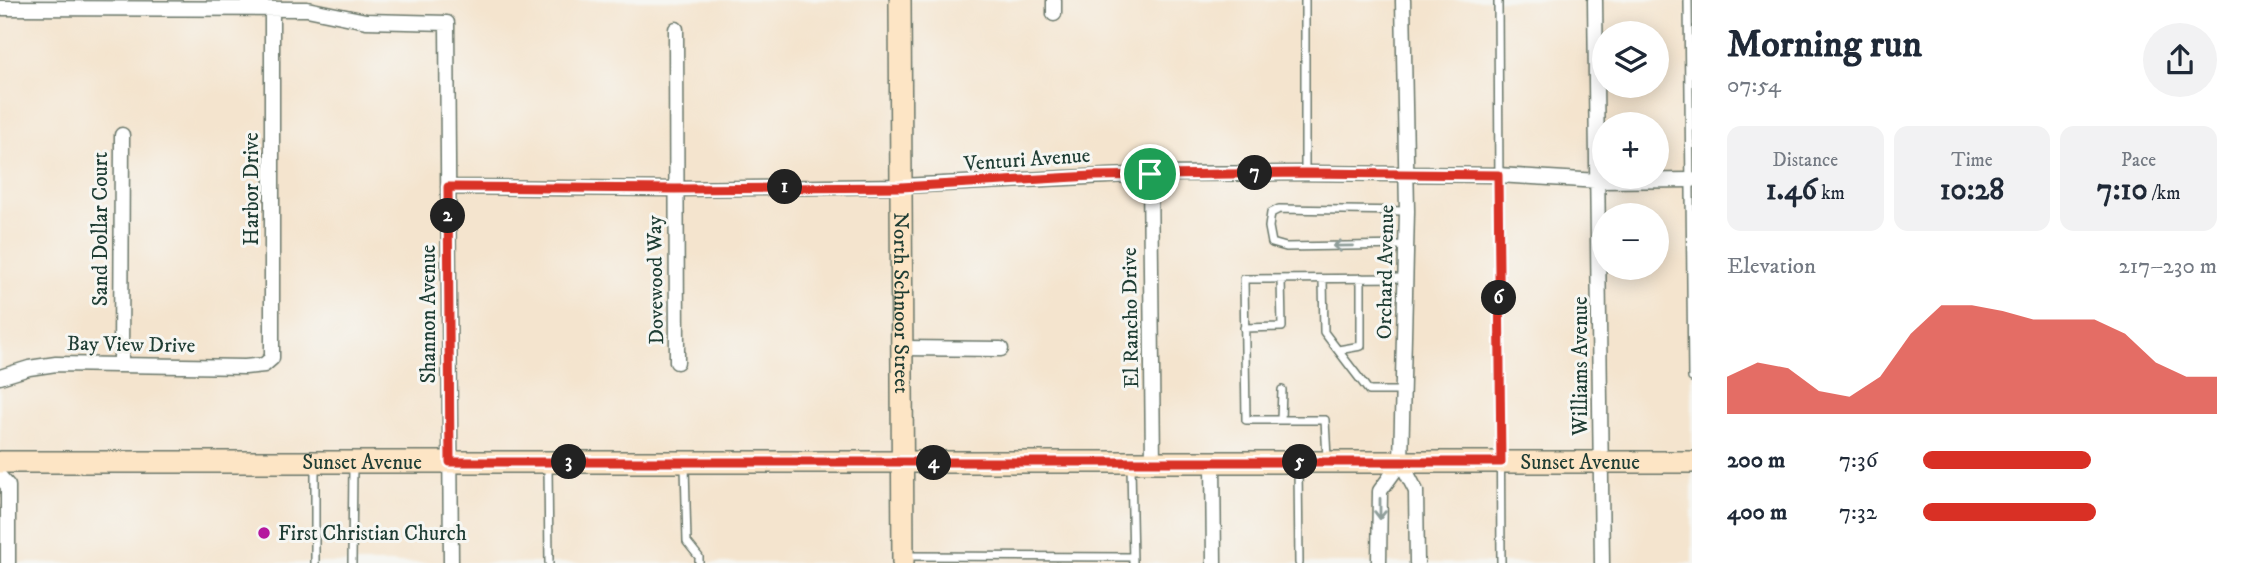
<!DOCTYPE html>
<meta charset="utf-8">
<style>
body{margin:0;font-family:"IM FELL DW Pica",serif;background:#f2f2f3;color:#1f2937;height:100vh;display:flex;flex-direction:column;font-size:26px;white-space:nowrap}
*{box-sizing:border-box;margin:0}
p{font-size:23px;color:#747a83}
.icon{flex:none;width:38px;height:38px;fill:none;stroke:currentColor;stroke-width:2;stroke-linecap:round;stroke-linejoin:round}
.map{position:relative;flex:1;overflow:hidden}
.drawer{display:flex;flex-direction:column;background:#fff;width:560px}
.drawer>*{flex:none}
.buttons{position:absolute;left:1592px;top:21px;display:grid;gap:14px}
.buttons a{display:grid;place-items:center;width:77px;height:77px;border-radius:50%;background:#fff;box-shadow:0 4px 18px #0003;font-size:35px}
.pin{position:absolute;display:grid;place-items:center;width:60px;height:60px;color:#fff;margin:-30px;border:4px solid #fff;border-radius:50%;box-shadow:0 2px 7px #0007}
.km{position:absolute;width:35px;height:35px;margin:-18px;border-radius:50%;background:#222;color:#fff;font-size:19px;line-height:35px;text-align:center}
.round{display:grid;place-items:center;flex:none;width:74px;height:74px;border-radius:37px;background:#f2f2f3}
.headline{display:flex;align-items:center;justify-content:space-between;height:119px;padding:0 35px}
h1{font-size:38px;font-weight:700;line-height:52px}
.stats{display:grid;grid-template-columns:repeat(3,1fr);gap:10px;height:119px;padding:7px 35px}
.stats div{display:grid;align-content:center;border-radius:14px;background:#f2f2f3;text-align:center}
.stats b{font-size:30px;font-weight:700}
.stats small{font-size:19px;font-weight:400}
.stats p{font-size:19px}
.chart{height:196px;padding:14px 35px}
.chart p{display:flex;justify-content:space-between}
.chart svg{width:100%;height:126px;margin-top:7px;fill:#d93025;opacity:.7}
ul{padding:0 35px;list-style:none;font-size:23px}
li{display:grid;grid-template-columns:112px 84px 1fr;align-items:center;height:52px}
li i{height:18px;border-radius:9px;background:#d93025}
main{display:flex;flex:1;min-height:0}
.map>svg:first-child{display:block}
</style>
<main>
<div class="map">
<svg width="1692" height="563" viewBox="0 0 1692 563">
<rect width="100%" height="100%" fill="#f6f6f2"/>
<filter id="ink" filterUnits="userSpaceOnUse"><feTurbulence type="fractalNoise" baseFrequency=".0143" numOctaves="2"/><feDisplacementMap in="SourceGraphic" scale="14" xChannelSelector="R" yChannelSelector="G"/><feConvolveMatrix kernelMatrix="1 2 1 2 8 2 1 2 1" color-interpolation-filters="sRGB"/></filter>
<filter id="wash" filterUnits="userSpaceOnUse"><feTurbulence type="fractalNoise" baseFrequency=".00686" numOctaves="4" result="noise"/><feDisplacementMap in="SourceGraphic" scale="28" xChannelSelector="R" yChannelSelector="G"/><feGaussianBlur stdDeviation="1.57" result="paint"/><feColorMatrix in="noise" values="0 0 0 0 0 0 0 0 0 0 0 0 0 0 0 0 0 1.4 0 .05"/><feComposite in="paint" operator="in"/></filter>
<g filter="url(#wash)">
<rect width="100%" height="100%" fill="#f4e4ce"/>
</g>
<g filter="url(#ink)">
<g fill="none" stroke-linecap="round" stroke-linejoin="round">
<g stroke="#6a776a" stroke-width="10">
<path id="lane" d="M 1305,0 L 1305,173
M 1498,0 L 1501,563
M 1688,0 L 1692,378
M 1407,245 L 1286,247 L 1272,243 L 1269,227 L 1271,213 L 1279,209 L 1407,211
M 1323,279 L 1324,332 L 1369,391 L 1402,391
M 1244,328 L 1282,327 L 1281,279
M 1338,350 L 1361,346 L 1361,278
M 1281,420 L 1282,390
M 1327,458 L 1325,420 L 1246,420 L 1244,279 L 1406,278
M 548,466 L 549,563
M 685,466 L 687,542 L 699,557 L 699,563
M 1131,466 L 1133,563
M 1298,466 L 1299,563
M 907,556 L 1133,557
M 315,563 L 315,466
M 352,563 L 353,466"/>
</g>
<g stroke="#6a776a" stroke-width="17">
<path id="street" d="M 1054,0 L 1054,14
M 1403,0 L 1407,211 L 1401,462 L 1416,491 L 1417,563
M 1595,0 L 1602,563
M 0,8 L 307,9 L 366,21 L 447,23 L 451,563
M 676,29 L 677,362
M 1150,174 L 1153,462
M 448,187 L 675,189 L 901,186 L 1150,174 L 1305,173 L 1498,175 L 1599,181 L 1692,180
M 902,348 L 1001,349
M 121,365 L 122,135
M 0,377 L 29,368 L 56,364 L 245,367 L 264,365 L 272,358 L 272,9
M 1213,462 L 1214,563
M 0,477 L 8,486 L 8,563
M 1379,563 L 1380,491 L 1401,462"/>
</g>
<g stroke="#6a776a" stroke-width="24">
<g id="secondary">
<path id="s1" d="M 900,0 L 903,563"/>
<path id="s2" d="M 0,462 L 1692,462"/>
</g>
</g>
<use href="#lane" stroke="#fff" stroke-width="7"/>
<use href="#street" stroke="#fff" stroke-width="14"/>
<use href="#secondary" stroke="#fde5c5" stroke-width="21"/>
</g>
<defs><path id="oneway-shaft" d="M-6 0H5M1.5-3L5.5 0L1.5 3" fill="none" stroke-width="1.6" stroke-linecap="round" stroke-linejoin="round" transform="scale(1.75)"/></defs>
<g stroke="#8f9e9a">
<use href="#oneway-shaft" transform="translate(1343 246) rotate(179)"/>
<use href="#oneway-shaft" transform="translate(1380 509) rotate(90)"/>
</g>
</g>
<g fill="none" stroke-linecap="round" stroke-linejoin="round" filter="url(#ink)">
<g stroke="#fff" stroke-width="14">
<path id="route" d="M 1305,173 L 1498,175 L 1501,462 L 450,462 L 448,187 L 675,189 L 901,187 L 1093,176 Z"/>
</g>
<use href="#route" stroke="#d93025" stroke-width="9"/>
</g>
<circle fill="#b5179e" stroke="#f6f6f2" stroke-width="2.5" cx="264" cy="533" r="7"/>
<g text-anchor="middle" stroke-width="6" stroke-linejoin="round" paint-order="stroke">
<g font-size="21" fill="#1f3d34" stroke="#f6f6f2">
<text transform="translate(1027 159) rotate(-4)" y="7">Venturi Avenue</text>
<text transform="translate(251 189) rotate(-90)" y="7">Harbor Drive</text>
<text transform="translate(100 229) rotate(-90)" y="7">Sand Dollar Court</text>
<text transform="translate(1385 272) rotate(-89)" y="7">Orchard Avenue</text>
<text transform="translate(655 280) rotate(-91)" y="7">Dovewood Way</text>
<text dy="7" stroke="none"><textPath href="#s1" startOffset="303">North Schnoor Street</textPath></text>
<text transform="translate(428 314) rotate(-90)" y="7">Shannon Avenue</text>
<text transform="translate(1130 318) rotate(-91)" y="7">El Rancho Drive</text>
<text transform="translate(131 344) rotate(1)" y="7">Bay View Drive</text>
<text transform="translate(1580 366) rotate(-90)" y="7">Williams Avenue</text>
<text dy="7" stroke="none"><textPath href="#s2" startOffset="362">Sunset Avenue</textPath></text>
<text dy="7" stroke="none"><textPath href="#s2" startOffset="1580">Sunset Avenue</textPath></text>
</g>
<g font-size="21" fill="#1f3d34" stroke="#f6f6f2" text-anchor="start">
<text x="278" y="540">First Christian Church</text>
</g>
</g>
</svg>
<div class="buttons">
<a><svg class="icon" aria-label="layers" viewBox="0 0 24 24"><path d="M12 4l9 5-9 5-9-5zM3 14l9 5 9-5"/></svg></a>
<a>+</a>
<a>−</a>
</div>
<div class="pin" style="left:1150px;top:174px;background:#1e9e55"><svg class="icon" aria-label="arrive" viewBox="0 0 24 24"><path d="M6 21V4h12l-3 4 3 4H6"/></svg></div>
<b class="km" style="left:785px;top:187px">1</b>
<b class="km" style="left:448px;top:216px">2</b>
<b class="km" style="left:569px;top:462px">3</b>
<b class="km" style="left:934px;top:463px">4</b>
<b class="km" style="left:1300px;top:462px">5</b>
<b class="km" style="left:1499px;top:298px">6</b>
<b class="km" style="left:1255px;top:173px">7</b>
</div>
<section class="drawer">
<div class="headline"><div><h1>Morning run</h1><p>07:54</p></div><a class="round"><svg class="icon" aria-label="share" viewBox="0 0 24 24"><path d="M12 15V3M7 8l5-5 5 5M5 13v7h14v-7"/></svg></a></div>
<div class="stats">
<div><p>Distance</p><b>1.46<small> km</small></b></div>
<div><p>Time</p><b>10:28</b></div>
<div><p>Pace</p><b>7:10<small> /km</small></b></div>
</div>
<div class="chart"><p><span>Elevation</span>217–230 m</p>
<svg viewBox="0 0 160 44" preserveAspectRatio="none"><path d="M0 44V31L10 26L20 28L30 36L40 38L50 31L60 16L70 6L80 6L90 8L100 11L110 11L120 11L130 16L140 26L150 31L160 31V44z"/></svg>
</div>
<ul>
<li><b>200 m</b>7:36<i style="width:57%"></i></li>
<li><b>400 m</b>7:32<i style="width:59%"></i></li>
</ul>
</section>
</main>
